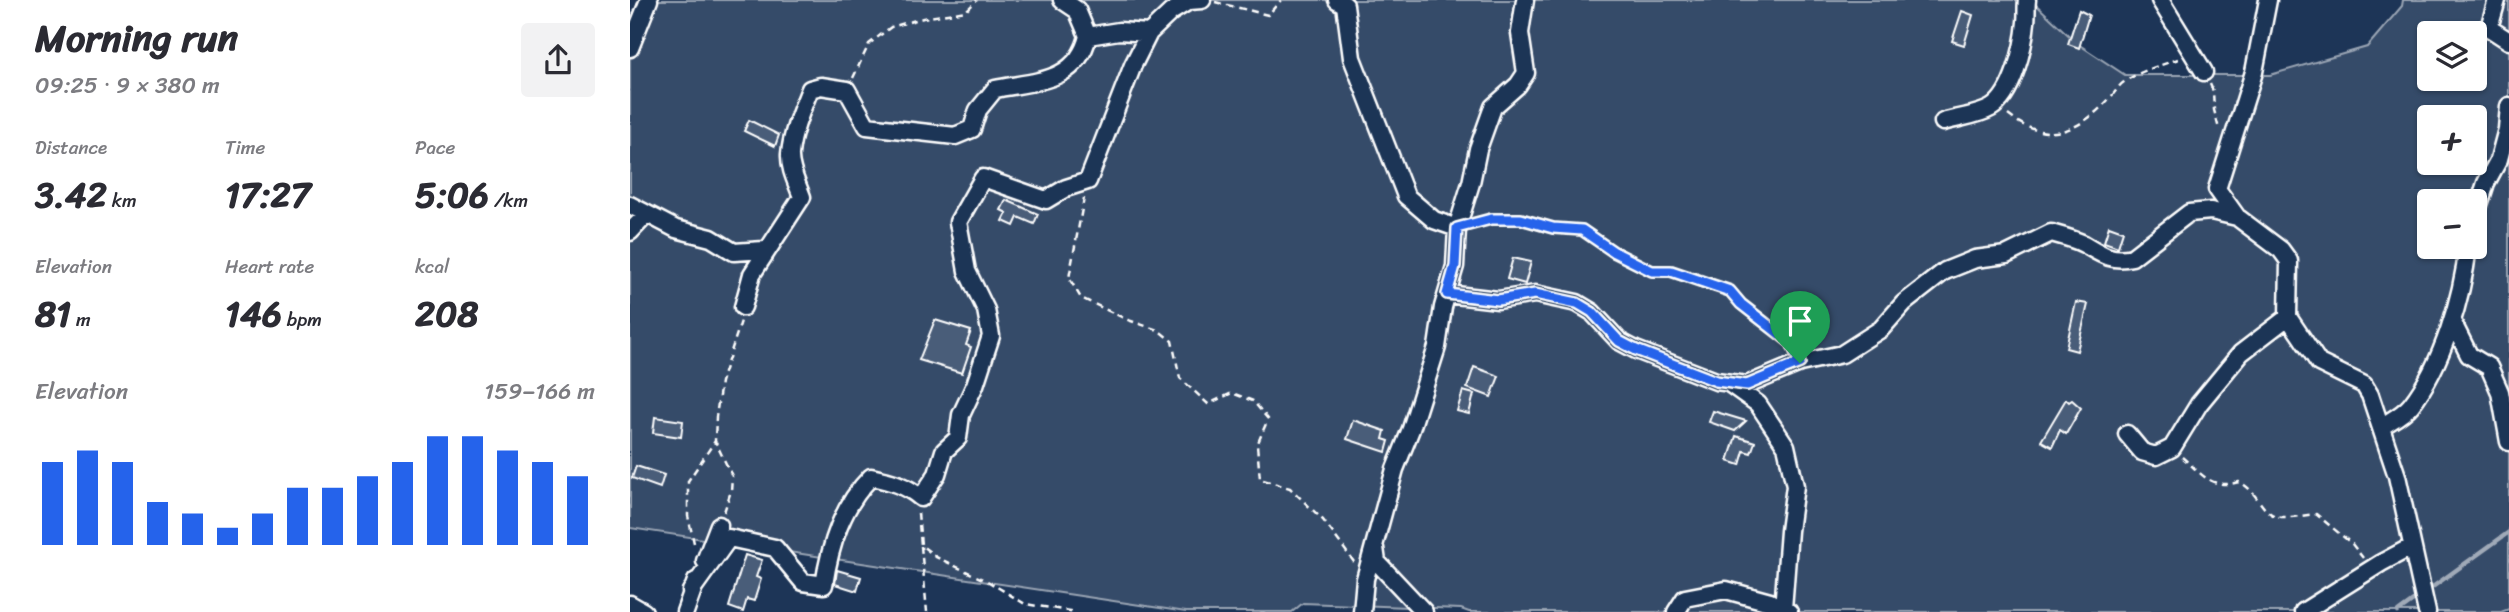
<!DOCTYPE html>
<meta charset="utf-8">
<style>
body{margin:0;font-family:Sriracha,sans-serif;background:#f2f2f3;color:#2b2b33;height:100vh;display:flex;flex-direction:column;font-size:26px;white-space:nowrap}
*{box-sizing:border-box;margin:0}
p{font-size:23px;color:#7c7c81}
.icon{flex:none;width:38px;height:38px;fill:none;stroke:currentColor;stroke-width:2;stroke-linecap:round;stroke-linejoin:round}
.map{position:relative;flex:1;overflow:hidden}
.side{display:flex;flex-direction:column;background:#fff;width:630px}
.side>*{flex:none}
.buttons{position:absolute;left:1787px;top:21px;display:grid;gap:14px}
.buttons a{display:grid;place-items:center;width:70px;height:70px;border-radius:7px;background:#fff;box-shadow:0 2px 5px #0004;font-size:35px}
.pin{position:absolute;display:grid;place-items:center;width:60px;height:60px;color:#fff;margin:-72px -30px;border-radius:50% 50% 50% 0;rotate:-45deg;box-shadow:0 0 7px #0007}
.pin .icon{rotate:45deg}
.round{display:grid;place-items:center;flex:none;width:74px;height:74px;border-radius:7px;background:#f2f2f3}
.headline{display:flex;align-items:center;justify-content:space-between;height:119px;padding:0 35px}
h1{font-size:38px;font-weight:800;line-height:52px}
.metrics{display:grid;grid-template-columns:repeat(3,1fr);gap:10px;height:119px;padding:7px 35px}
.metrics div{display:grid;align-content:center}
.metrics b{font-size:35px;font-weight:800}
.metrics small{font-size:19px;font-weight:400}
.metrics p{font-size:19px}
.chart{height:196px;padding:14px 35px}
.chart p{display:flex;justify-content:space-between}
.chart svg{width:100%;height:126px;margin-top:7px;stroke:#2563eb;stroke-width:6}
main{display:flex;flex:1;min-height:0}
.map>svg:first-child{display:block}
</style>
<main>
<section class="side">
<div class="headline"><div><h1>Morning run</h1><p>09:25 · 9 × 380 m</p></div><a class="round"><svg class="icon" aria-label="share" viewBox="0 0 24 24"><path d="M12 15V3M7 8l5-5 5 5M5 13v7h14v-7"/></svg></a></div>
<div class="metrics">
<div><p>Distance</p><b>3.42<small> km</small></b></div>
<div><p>Time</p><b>17:27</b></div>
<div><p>Pace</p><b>5:06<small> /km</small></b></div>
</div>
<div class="metrics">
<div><p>Elevation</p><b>81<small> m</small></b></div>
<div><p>Heart rate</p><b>146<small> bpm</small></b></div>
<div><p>kcal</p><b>208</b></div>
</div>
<div class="chart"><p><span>Elevation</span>159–166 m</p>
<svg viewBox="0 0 160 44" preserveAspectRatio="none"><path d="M5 44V15M15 44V11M25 44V15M35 44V29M45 44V33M55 44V38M65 44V33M75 44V24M85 44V24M95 44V20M105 44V15M115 44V6M125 44V6M135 44V11M145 44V15M155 44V20"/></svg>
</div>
</section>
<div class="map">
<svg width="1879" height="612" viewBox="0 0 1879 612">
<rect width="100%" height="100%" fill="#1d3557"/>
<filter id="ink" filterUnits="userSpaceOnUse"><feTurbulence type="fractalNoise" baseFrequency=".0143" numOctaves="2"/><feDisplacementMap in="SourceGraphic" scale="14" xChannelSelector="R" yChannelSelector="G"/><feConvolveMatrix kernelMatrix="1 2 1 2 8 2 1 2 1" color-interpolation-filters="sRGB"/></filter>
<g filter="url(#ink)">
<path fill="#364b69" stroke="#9aa5b4" stroke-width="2" fill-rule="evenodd" d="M 9,0 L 1401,0 L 1448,44 L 1495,75 L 1640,75 L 1737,47 L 1772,6 L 1773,0 L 1879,0 L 1879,609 L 1871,612 L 839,612 L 831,609 L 673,603 L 662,612 L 556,612 L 0,528 L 0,27 ZM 1799,33 L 1844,33 L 1844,79 L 1799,79 ZM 1799,117 L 1844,117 L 1844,163 L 1799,163 ZM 1799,201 L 1844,201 L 1844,247 L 1799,247 Z"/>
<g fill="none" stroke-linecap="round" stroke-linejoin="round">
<path stroke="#a0aab8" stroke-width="4.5" d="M 1797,591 L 1879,532
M 1768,612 L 1790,596"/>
</g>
<path fill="#4a5d79" stroke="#fff" stroke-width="2" d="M 1449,10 L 1459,15 L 1449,48 L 1438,44 Z
M 1332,11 L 1343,15 L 1334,45 L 1322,41 Z
M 119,120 L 149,135 L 145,146 L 114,131 Z
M 376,200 L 408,214 L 404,224 L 388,217 L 384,226 L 373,221 L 377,213 L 371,210 Z
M 1479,226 L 1493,231 L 1488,247 L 1474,242 Z
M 883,258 L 901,262 L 895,284 L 877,279 Z
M 1446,302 L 1458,304 L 1447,351 L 1436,348 Z
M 305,320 L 341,331 L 336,345 L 341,347 L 332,373 L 289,360 Z
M 844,367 L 869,376 L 861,397 L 837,388 Z
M 833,391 L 844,394 L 839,414 L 827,411 Z
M 1436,399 L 1439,402 L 1442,400 L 1451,408 L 1436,434 L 1430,430 L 1422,447 L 1411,441 Z
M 1083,411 L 1116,421 L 1105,431 L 1079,422 Z
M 25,417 L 53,421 L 51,437 L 23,433 Z
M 723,420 L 755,431 L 753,439 L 759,441 L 756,452 L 717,439 Z
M 1106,436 L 1125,442 L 1121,453 L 1114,451 L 1110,465 L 1098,461 Z
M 6,466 L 34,475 L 30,488 L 2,478 Z
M 115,555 L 132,560 L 126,577 L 131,579 L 124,601 L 117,599 L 113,612 L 99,607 Z
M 207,570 L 231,577 L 227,591 L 205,584 Z"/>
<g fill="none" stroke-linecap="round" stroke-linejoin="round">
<g stroke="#fff" stroke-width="21">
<path id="street" d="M 432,0 L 447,10 L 458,36 L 489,31 L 519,33
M 707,0 L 715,5 L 722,58 L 776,196 L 804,220 L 827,228
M 1530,0 L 1574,72
M 1638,0 L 1624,72 L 1587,189 L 1607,217 L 1651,250 L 1659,261 L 1658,317 L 1689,363 L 1734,385 L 1740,395 L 1767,476 L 1797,612
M 1867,0 L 1859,28 L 1879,41
M 0,48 L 19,0
M 1313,122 C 1329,117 1347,116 1361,108 C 1383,95 1394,46 1396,22 C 1397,15 1396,7 1397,0
M 0,205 L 46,229 L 81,238 L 104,252 L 134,250
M 1844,220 L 1856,183 L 1869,159 L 1877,129 L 1879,106
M 0,232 L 17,214
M 817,294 L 868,300 L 905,294 L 947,303 L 962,312 L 989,341 L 1006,350 L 1086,381 L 1117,385 L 1170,363 L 1212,354 L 1251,329 L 1274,303 L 1315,271 L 1345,259 L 1376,255 L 1421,233 C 1432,236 1444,239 1454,244 C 1471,254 1481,262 1502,257 L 1559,213 L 1581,211 L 1607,217
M 113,307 L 122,274 L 172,197 C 167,183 159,168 160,154 C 162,132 172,109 180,89 L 191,86 L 217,90 L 237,126 L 325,136 L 342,129 L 348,110 L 365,89 C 404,81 447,83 458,36
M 1822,321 L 1839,355 L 1859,367 L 1870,392 L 1879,442
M 1100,384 L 1128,404 L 1156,446 L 1165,486 L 1159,531 L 1153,609
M 1751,427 C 1760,421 1774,414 1781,405 C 1813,364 1832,297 1838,247
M 1497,434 L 1512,452 L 1526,456 L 1542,448 L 1569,404 L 1611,353 L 1658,317
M 745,548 L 747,562 L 794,612
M 75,561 L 89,525
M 61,591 L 99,538 L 145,548 L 173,582 L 194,585 C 200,545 212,506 241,477 C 260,481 276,485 291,498 L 307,474 L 314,451 L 328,438 L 331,415 L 345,385 L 361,336 L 356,310 L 337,271 L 328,222 L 353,178 L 416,200 L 436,188 L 458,181 L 503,65 L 519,33 L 541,12 L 559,1 L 572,0
M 0,604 L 14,612
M 55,612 L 66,581
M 732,612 L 735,579 L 765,469 L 781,429 L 807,347 L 813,307 L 825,266 L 827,228 L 841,183 L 848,149 L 863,107 L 888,85 L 896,73 L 890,33 L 895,0
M 1046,612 L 1055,598 L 1096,590 L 1140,602 L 1159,612
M 1673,612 L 1751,563 L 1781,547"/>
</g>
<path stroke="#fff" stroke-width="2.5" stroke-dasharray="7 5" stroke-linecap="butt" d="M 585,2 L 638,15 L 651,0
M 223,78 L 239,44 L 261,27 L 293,18 L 336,11 L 347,0
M 1580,84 L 1583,91 L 1584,110 L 1589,129
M 1378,115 C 1418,146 1449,132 1480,98 C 1485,93 1488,86 1494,82 C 1511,70 1530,66 1548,59
M 454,198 L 439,278 L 451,298 L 498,320 L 528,330 L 542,341 L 550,378 L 578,404 L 602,393 L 623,401 L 638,419 L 627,445 L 630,479 L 660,488 L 693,520 L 724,562
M 843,224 L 861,219 L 891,219 L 923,228 L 952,230 L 984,252 L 1022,271 L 1041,271 L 1100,291 L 1111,304 L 1161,343 L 1164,350
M 1552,457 C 1572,474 1581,490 1609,482 C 1626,489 1631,512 1646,516 C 1657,519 1674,515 1686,514 L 1722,544 L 1733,558
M 94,512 L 101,491 L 102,476 L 85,441 L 86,417 L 91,382 L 111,321
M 288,513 L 291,545 L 306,557 L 359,582 L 395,604 L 446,612
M 64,543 L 58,516 L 58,481 L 85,441
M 291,546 L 297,612"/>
<use href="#street" stroke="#1d3557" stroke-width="16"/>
</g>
</g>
<g fill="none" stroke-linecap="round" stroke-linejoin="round" filter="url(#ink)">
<g stroke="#fff" stroke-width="14">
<path id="route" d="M 861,219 L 891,219 L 923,228 L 952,230 L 984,252 L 1022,271 L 1041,271 L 1100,291 L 1111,304 L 1161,343 L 1170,363 L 1117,385 L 1086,381 L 1006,350 L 989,341 L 962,312 L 947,303 L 905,294 L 868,300 L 817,294 L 825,266 L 827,228 Z"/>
</g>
<use href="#route" stroke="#2563eb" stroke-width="9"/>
</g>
</svg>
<div class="buttons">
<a><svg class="icon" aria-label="layers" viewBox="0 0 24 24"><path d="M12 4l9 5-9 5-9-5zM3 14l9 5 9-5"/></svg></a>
<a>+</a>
<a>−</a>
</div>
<div class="pin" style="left:1170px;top:363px;background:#1e9e55"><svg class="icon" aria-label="arrive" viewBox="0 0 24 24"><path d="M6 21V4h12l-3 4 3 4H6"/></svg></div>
</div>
</main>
